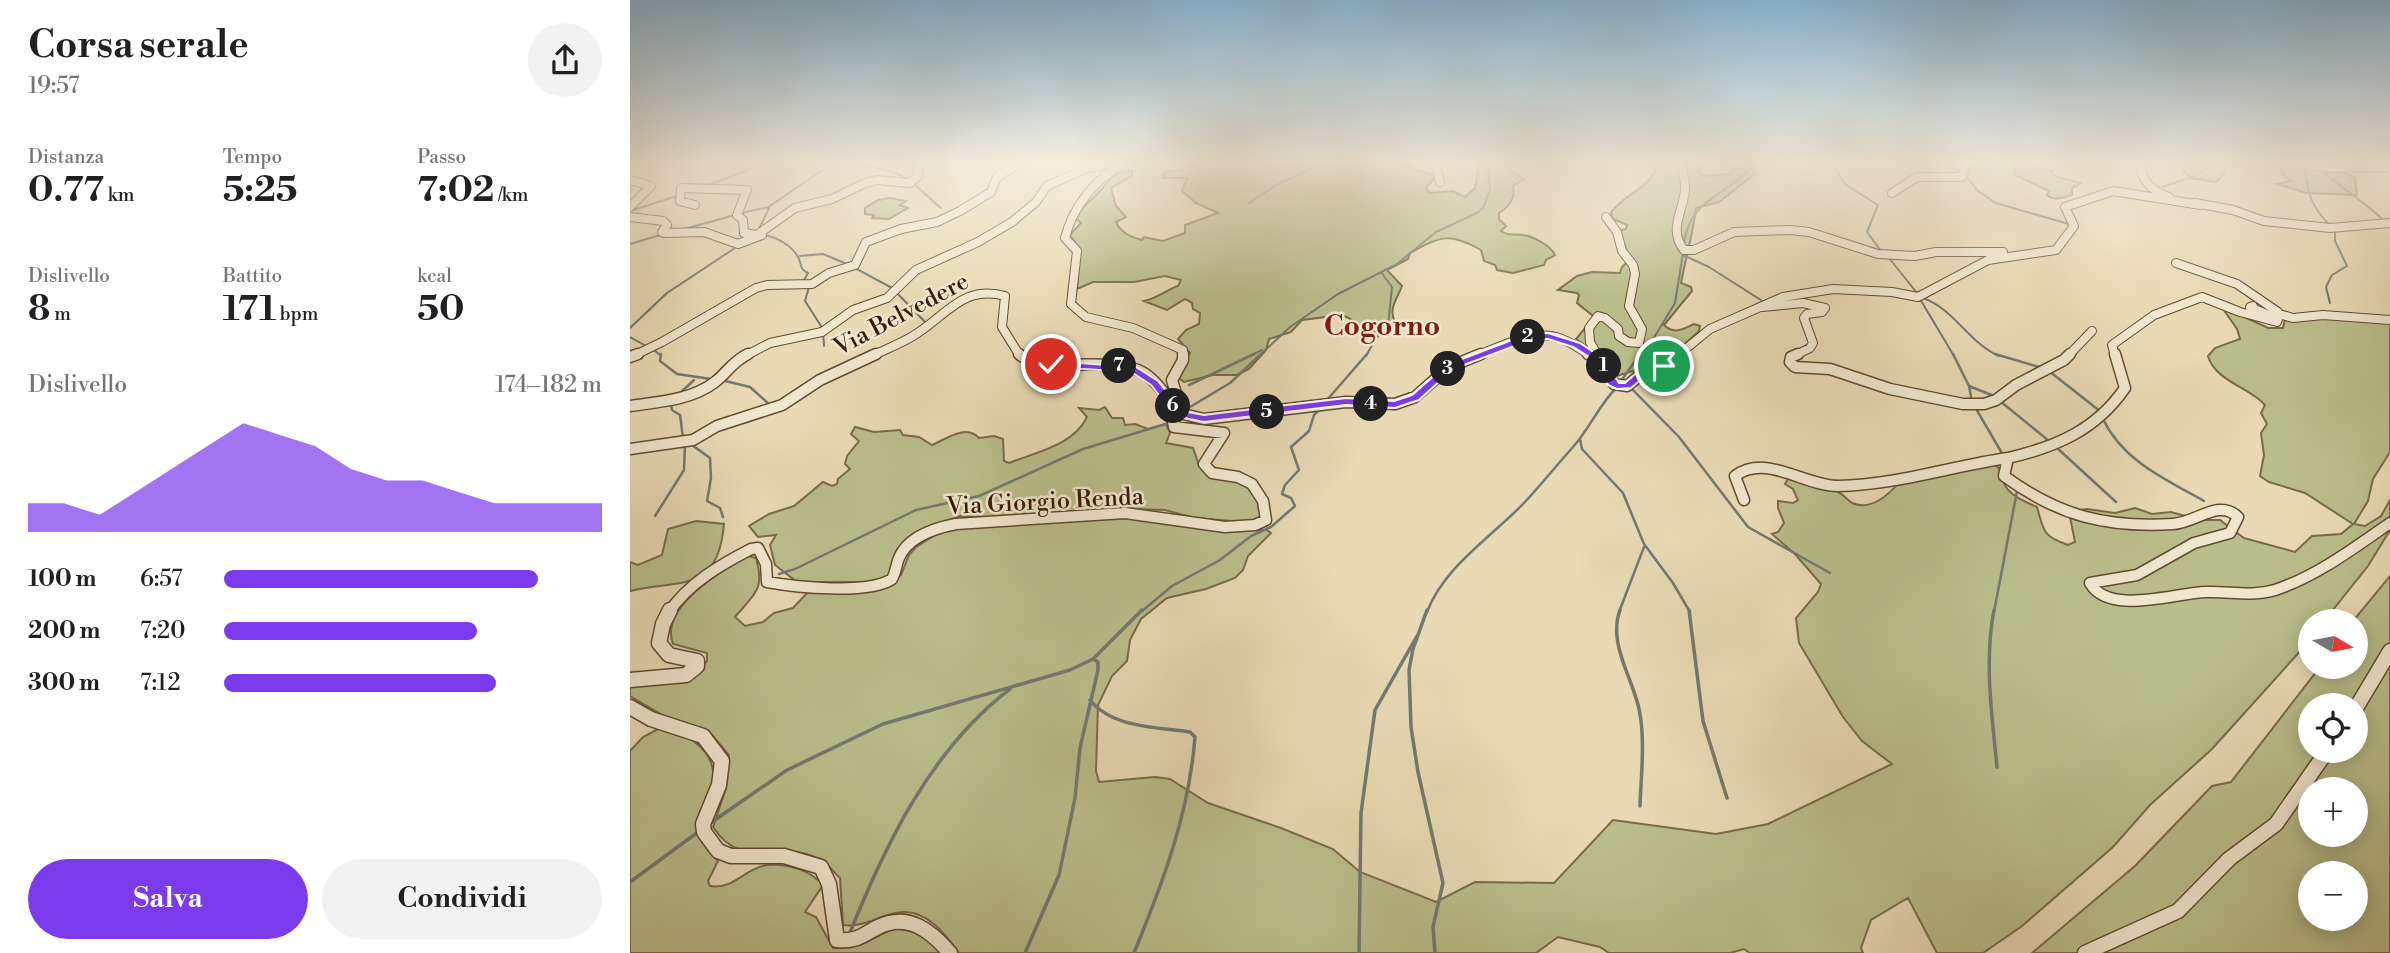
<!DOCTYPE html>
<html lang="it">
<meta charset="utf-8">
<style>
body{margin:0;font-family:"Libre Bodoni",serif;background:#f2f2f2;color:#202124;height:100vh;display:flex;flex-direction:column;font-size:26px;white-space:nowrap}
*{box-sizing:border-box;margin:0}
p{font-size:23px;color:#757577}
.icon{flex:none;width:38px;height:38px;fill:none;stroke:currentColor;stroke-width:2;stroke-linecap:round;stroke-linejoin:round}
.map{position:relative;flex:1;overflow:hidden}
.sheet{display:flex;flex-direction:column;background:#fff;width:630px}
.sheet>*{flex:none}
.needle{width:46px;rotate:100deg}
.tools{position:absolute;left:1668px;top:609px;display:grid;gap:14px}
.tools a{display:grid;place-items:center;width:70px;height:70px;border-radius:50%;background:#fff;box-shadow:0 4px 18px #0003;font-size:35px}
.pin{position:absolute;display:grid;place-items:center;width:60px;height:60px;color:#fff;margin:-30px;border:4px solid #fff;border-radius:50%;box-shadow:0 2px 7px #0007}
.km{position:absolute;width:35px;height:35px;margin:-18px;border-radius:50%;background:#222;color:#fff;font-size:19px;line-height:35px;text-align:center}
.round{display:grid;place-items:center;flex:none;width:74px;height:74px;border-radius:37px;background:#f2f2f2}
.headline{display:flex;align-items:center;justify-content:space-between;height:119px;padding:0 28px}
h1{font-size:38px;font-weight:700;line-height:52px}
.stats{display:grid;grid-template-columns:repeat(3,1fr);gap:10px;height:119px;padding:7px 28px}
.stats div{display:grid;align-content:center}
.stats b{font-size:35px;font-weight:700}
.stats small{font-size:19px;font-weight:400}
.stats p{font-size:19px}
.chart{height:196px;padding:14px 28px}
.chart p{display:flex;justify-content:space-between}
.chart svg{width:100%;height:126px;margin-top:7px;fill:#7c3aed;opacity:.7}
.action{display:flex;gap:14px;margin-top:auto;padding:14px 28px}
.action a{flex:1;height:80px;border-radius:42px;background:#7c3aed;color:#fff;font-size:28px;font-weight:700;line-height:80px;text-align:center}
.action a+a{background:#f2f2f2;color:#202124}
ul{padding:0 28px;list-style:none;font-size:23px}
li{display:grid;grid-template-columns:112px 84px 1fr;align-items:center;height:52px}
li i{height:18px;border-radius:9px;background:#7c3aed}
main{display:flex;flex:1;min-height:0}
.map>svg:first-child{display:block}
</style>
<main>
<section class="sheet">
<div class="headline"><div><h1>Corsa serale</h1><p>19:57</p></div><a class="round"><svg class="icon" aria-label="share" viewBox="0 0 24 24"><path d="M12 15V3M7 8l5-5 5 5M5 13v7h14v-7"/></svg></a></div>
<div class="stats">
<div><p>Distanza</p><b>0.77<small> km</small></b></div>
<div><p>Tempo</p><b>5:25</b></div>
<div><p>Passo</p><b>7:02<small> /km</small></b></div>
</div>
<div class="stats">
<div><p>Dislivello</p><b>8<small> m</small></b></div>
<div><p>Battito</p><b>171<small> bpm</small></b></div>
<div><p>kcal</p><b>50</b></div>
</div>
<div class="chart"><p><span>Dislivello</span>174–182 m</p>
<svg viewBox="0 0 160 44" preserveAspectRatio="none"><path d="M0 44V34L10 34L20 38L30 30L40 22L50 14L60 6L70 10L80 14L90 22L100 26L110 26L120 30L130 34L140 34L150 34L160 34V44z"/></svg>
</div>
<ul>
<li><b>100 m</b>6:57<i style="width:83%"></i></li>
<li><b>200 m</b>7:20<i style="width:67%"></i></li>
<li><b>300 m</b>7:12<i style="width:72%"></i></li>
</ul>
<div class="action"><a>Salva</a><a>Condividi</a></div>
</section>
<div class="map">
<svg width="1760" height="953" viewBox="0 0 1760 953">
<rect width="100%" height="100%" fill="#e9dab5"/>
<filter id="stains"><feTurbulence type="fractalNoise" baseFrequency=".00286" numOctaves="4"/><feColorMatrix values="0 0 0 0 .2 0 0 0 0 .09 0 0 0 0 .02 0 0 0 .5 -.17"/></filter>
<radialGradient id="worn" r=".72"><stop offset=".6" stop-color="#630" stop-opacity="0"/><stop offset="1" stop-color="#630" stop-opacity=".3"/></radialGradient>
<path fill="#babe8b" stroke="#786c49" stroke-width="2" fill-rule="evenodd" d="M 565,162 L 753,162 L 769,164 L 802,175 L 803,180 L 796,188 L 800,193 L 823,191 L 835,197 L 845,188 L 850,162 L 894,162 L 878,169 L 894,179 L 883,186 C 886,198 880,206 869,213 L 869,219 L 876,226 L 871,231 C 879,237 884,233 893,235 C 903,236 921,246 925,255 L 916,260 L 914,265 L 883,273 L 867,270 L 865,265 L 854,261 L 851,250 C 819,232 811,236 780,253 L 778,259 L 757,270 L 772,286 C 767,299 758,309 765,322 L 755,331 L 739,333 C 733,326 720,318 712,315 L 672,320 L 661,332 L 639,339 L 636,350 L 619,369 L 607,375 L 583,375 L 554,382 L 547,377 L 560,353 L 548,339 L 556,330 L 569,324 L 570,313 L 563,309 L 562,303 L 555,299 L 537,310 L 514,301 C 528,298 536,290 548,286 L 551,280 L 535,276 L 504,282 L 463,282 L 447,289 L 450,249 L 440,235 L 451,223 L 446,218 C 451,207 460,202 468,193 C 481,181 479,174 499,171 L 502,171 L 502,176 L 481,188 L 486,206 L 496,217 L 486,222 C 491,233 501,237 512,240 L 514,237 L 533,241 L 555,233 L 555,225 L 588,213 L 566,203 L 552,191 L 557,178 L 533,178 L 533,174 C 543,167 551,175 565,162 Z
M 1029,162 L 1076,162 L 1077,164 L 1068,170 L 1073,176 L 1100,174 L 1105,167 L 1123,169 L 1125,174 L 1089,202 L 1066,208 C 1063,233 1056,257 1051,283 L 1061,287 L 1062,291 L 1034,325 C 1044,335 1053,329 1064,324 L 1070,326 L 1069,331 L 1036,361 L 986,376 L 966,353 L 946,339 L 964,317 L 962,315 L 947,303 L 949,295 L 947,293 L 928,290 L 947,276 L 962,272 L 990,273 L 992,267 L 1000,259 L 989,231 L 996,229 L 997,225 L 983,219 L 981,212 C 999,190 1019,191 1029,162 Z
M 1384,162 L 1403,164 L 1406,168 L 1421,171 L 1425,176 L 1451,183 L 1442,188 L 1442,195 C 1434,197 1425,202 1417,195 L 1419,191 L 1385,175 Z
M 1547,162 L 1599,162 L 1594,174 L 1586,182 L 1560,178 Z
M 1639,162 L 1696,162 L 1725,178 L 1727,195 L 1676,193 L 1647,184 L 1661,181 L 1651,173 L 1653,170 Z
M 260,198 L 276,201 L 270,205 L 278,208 L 259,219 L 242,218 L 244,215 L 235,214 L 235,208 L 248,200 Z
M 1591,306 L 1638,328 L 1653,328 L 1655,319 L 1669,321 L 1680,317 L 1760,322 L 1760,452 L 1743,479 L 1738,501 L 1724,524 L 1735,526 L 1751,516 L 1760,500 L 1760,530 L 1738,566 L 1694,621 L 1680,621 L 1680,639 L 1673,648 L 1582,749 L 1520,805 L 1483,847 L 1392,926 L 1353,953 L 1307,953 L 1278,898 L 1241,920 L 1231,948 L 1233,953 L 1120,953 L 1114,949 L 1100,953 L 979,953 L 970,947 L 928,937 L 906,953 L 329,953 C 316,935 297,910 272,912 C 251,914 235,928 213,925 L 210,878 C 203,871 197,863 189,859 C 147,838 112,872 83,827 L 96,788 L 99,755 L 78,730 L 34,716 L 0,696 L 0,685 L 67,671 L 77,661 L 77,653 L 43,644 C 29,607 91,571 118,556 L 126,558 C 135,590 125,593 105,617 L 115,626 L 133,622 L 144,613 L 163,608 L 178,592 L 252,588 L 271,575 L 279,555 L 286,547 L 315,529 L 502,514 L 601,530 L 637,530 L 641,533 L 618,556 L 613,570 L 605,578 L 576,589 L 537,598 L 511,619 L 500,640 L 497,661 L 482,676 L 468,705 L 466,771 L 469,782 L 525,777 L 540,779 L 578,803 L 651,828 L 703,849 L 730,872 L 806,902 L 845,882 L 924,883 L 983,820 L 1086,834 L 1138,824 L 1262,764 L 1232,741 L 1213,717 L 1169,643 L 1166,618 L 1188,592 L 1191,584 L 1165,554 L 1142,534 L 1148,532 L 1154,523 L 1148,508 L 1148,501 L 1163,503 L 1168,500 L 1163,489 L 1155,484 L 1159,477 C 1175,482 1194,485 1208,492 C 1213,494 1217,500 1222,503 C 1241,511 1259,495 1270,481 L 1344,466 L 1367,466 C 1372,472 1371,476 1374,483 C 1378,495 1396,502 1407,507 C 1414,532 1413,536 1438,545 L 1445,542 L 1440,517 L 1443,511 L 1457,509 L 1485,513 L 1505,508 L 1522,514 L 1541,512 L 1570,520 L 1590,520 L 1614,538 L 1665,552 L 1682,536 L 1711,534 L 1723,524 L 1675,493 L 1639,482 L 1630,476 L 1634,455 L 1631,433 L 1637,424 L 1631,413 L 1635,405 C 1619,387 1585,381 1578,356 L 1585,348 L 1610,339 L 1607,329 Z
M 475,407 L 482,418 L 493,418 L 495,425 L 505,424 L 518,429 L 536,424 L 540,433 L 536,443 L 563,448 L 569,465 L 609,480 L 625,490 L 631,516 L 626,523 L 565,518 L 535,510 L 501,509 L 383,518 L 330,516 L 296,529 L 259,576 L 246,582 L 167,582 L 145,565 L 140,545 L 146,535 L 128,537 L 119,526 L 139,514 L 164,506 L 193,482 L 202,486 L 207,484 L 208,479 L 220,469 L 215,464 L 217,456 L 229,441 L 221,434 L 225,427 L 244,432 L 270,430 L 273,435 L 289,437 L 302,445 C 318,438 336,424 349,438 L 364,436 L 373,439 L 374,461 L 379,463 C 406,452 443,446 457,417 L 449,408 L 469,410 Z
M 66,521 L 94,524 C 88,594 51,579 0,591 L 0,562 L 8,565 L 32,555 L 38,529 Z
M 1760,576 L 1760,953 L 1402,953 L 1505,866 L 1582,786 L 1601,782 L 1690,667 L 1726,667 L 1726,621 L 1723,621 ZM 1680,705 L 1726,705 L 1726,751 L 1680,751 ZM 1680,789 L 1726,789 L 1726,835 L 1680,835 ZM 1680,873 L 1726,873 L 1726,919 L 1680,919 Z
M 28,729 C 46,731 64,738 75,752 C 100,784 59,808 71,840 C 74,847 83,855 88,861 L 78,881 L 80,886 C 104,890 115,868 137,865 C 157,863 180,870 193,885 L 175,912 L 186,917 L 203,948 C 251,953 266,897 310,953 L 0,953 L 0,751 L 13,737 Z"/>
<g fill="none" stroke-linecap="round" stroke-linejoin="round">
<path stroke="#737971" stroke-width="2" d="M 1200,162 L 1216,185 L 1248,205 L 1237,232 L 1251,251
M 1314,162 L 1336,176 L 1348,191 L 1366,203 L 1439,224
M 201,164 C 225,165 256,165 277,179 C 290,187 299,199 311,208
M 0,165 L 13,162
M 1674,165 C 1677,191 1681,208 1701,226
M 1692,170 C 1711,190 1734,200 1754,221
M 76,186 L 118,170 L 129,162
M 1532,187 L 1562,177 L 1589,162
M 619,203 L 646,185 L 697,162
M 0,211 L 47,196
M 111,213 L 139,207
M 54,229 L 105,215
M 129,229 L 140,206 L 204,162
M 135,235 C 148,238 163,246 169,259 C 172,267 170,269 178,273 L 174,280 L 176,281
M 1054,243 C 1060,199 1093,198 1120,169
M 0,244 L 30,235
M 1053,255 L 1079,267 L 1134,302
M 170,256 L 193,254 L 217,264
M 1259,258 L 1287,293
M 223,267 L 262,288 L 297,324
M 179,287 L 175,301 L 193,329 L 194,346
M 1293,298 C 1324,309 1338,342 1369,356
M 1290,299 L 1324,356
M 1700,303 L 1696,287 L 1702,275 L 1717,266 L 1705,241 L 1705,231
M 0,328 L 37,293 L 108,246
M 0,337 L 18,347
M 24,350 L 31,356
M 620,356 L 632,350
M 629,356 L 660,327 L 708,294 L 767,264 L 806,232 L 847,213 L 853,208 L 860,190 L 858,172 L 866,162
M 736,356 L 746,338 L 758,326 L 762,287 L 751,272
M 1008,356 L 1022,341 L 1045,303 L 1053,253"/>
<path stroke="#737971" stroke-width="2.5" d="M 31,354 L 30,361 L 47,374 L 81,379
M 1323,354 L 1339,386 L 1342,402
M 1365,354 L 1409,367
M 1419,371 L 1471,412
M 91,380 L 120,387 L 140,405
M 991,381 L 1010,354
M 559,385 L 624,354
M 1339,386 L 1364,396
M 1001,388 L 1049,437 L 1118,527 L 1200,573
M 48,395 L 64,380
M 697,400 L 737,354
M 1370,401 L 1419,441
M 41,405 L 42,410 L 50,415 L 53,438
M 1345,407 L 1373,455
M 555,410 L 600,383 L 631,354
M 1473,419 C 1493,461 1535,479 1574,501
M 950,439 L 952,449 L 993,493 L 1014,544 L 1043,583 L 1060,612
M 62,445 L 80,458 L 81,478 L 77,501 L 90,508 L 93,517
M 1426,447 L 1486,502
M 25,516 L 54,470 L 55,444
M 149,574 L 165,569 L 286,510 L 349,496 L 453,449 L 539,423
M 511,612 L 542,586 L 590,560 L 621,536 L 641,527 L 665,506 L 661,498 L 652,494 L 655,485 L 669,470 L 661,447 L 679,431 L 684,415 L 689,410
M 797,612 C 814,567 860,538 893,504 C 910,486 926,466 943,447 C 960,428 969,405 987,387
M 989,612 L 1014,547
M 1364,612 L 1387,491"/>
<path stroke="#737971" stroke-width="3.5" d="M 797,610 L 783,649 L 779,670 L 781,727 L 788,772 L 813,883 L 803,927 L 805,953
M 990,610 C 977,645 1005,681 1010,714 C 1015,744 1011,776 1010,806
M 1059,610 L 1073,721 L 1097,798
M 1364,610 C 1354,662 1362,716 1367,767
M 460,700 C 482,728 527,727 560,732 L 565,737 C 559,814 533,882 504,953
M 79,824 L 157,770 L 253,724 L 440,670 L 463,659 L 512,610
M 0,882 L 68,832
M 219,935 C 255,845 301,749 380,689
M 395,953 L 429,875 L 445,798 L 450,748 L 468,670 L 468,662 L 463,659
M 729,953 L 731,813 L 745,710 L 787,636"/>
<g stroke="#634a32" stroke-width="10">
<path id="minor-far2" d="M 805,162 L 810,182
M 1052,162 C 1052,172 1056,181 1055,190 C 1053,212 1038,230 1054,250 L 1064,250 L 1104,232 L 1160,230 L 1179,232 L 1248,254 L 1285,256 L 1306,252 L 1373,252
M 1106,162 L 1117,166 L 1123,162
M 1510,162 C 1510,180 1523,192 1539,197
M 1672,162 L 1696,168 L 1760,167
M 493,163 C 465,180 443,206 435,238 L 447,251 L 441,304 L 456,317 L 503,328 L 553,350 L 553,356
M 0,180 L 21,186 L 0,207
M 1262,193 L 1287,177 L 1332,177 L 1337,162
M 1565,203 L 1603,210 L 1634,221 L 1700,228 L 1760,223
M 65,205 L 50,201 L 51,188 L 117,190 L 107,215 L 113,220 L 114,233 L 127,235 L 165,208 L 202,199 L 235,183 L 247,180 L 280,183 L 288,176 L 289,162
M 0,217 L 33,221 L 37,225 L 32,232 L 34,233 L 74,232 L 108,244 L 132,235
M 1546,263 L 1607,284 L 1648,312
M 1133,307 L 1173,303 L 1195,308 L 1192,312 L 1177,314 L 1174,318 L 1183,343 L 1180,348 L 1164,356
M 1642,312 L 1663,318 L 1693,315 L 1760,320
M 3,356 L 32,342 L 126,288 L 137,285 L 182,284 L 199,273 L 225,265 L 236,242 L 271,229 L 307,222 L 330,211 L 361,192 L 367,177 L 392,162
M 115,356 L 140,343 L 192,332 L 223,310 L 257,298 L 286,270 L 348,242 L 382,222 L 406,202 L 417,186 L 457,168 L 487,162
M 242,356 C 256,349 270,344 283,336 C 316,316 333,284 375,296 L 372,327 L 390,356
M 846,356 C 871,346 906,328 932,339 C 942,343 952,350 961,356
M 968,356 L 960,342 L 959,328 L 968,316 L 975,318 L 988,329 L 989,336 L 998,342 L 1009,343 L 1012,329 L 999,306 L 1005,274 L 1003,265 L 992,251 L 987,232 L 976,217
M 1047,356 L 1080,329 L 1153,297 L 1203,289 L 1262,292 L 1288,297 L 1358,260 L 1426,250 L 1444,226 L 1435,207 L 1483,191 L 1571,205
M 1438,356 L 1462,331
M 1485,356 L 1482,345 L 1524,315 L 1572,297 L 1610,312 L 1647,322 L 1648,319 L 1620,307 L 1623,306"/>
</g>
<g stroke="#634a32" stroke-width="13">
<path id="minor-far1" d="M 389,354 C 411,375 481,355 512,372 C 528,381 538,400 549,413
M 958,354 L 971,361 L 984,384 L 997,386 L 1016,370 L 1034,366 L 1049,354
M 967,354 L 970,359
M 1168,354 L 1161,357 L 1160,362 L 1165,367 L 1200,369 L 1260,389 L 1333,404 L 1354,404 L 1366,400 L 1386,385 L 1434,360 L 1440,354
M 1485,354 L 1495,388 C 1466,430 1426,447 1378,458 L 1374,476 C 1429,516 1476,528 1543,524 C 1566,523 1589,498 1608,517 L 1600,533 L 1564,543 L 1507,575 L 1460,583 C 1479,616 1544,593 1576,592 C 1599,591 1622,597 1645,590 C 1687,576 1724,548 1760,523
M 0,357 L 8,354
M 0,406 C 28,402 62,400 85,382 C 98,372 102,362 118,354
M 549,413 L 550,407 L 542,380 L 553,360 L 553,354
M 549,413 L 574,419 L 716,402 L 765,404 L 785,397 L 819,367 L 851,354
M 0,449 L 63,440 L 87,426 L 152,405 L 190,380 L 246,354
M 1114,500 L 1105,476 C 1137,453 1174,486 1208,486 C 1266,485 1322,466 1378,458
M 39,612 C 59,583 90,565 121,549 L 128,548 L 136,564 L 137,582 C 165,587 238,595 262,579 C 266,572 266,565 269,558 C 278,536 305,528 326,524 L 495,513 L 595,527 L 625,525 L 636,520 L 633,501 L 622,484 L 608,477 L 582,473 L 574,464 L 594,433 L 544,427 L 543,422 L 549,413"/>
</g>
<g stroke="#634a32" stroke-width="17">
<path id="minor" d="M 0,680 L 56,675 L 67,666 L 67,661 L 39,655 L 29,643 L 33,624 L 40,610
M 0,707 L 21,719 L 73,736 L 92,761 L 89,785 L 73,824 L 74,832 L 88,851 L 101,856 L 154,856 L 191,867 L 199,884 L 207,940 C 226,942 233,935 248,927 C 278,912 301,931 320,953
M 1726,708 L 1760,651
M 1455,953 L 1548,911 L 1599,859 L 1646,824 L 1697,751"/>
</g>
<use href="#minor-far2" stroke="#f1e7cf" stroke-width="8"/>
<use href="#minor-far1" stroke="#f1e7cf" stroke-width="10"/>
<use href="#minor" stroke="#f1e7cf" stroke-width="14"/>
</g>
<linearGradient id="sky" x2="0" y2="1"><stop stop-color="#89b6d5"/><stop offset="0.55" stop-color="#f5eede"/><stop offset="1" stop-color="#f5eede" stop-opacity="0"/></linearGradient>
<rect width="1760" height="295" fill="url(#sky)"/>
<path fill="#7c3aed" stroke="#fff" stroke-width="2" d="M 918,333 L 950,343 L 974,359 L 989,383 L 995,383 L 1012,368 L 1034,363 L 1039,366 L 1019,373 L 1001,388 L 987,389 L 978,385 L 967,362 L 943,347 L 918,339 L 900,340 L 823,369 L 789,400 L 765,408 L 716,405 L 574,422 L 545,416 L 521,385 L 501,372 L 421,367 L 416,364 L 421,361 L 506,367 L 528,381 L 552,411 L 574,415 L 716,398 L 764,401 L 782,395 L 816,365 L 895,335 Z"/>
<g text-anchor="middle" stroke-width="5" stroke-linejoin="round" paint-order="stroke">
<g font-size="24" fill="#361a07" stroke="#f1e7cf">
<text transform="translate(271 314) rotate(-28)" y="8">Via Belvedere</text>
<text transform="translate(415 501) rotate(-3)" y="8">Via Giorgio Renda</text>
</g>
<g font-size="28" font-weight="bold" fill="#7a1f14" stroke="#f1e7cf">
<text x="752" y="335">Cogorno</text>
</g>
</g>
<rect width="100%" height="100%" filter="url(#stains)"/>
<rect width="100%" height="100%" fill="url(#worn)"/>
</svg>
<div class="tools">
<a><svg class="needle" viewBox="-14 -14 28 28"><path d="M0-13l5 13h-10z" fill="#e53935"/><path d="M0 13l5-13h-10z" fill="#757577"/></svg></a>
<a><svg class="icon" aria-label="locate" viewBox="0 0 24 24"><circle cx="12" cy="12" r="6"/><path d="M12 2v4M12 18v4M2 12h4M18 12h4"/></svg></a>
<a>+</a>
<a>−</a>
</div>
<div class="pin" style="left:1034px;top:366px;background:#1e9e55"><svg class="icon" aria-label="arrive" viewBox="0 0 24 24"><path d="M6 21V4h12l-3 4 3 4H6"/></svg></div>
<div class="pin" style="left:421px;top:364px;background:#d93025"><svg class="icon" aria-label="check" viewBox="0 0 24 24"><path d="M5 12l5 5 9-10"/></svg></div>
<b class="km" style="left:974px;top:366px">1</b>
<b class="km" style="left:898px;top:337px">2</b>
<b class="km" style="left:818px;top:369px">3</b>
<b class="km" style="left:741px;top:404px">4</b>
<b class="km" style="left:637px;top:412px">5</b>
<b class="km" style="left:543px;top:406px">6</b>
<b class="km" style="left:489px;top:366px">7</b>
</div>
</main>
